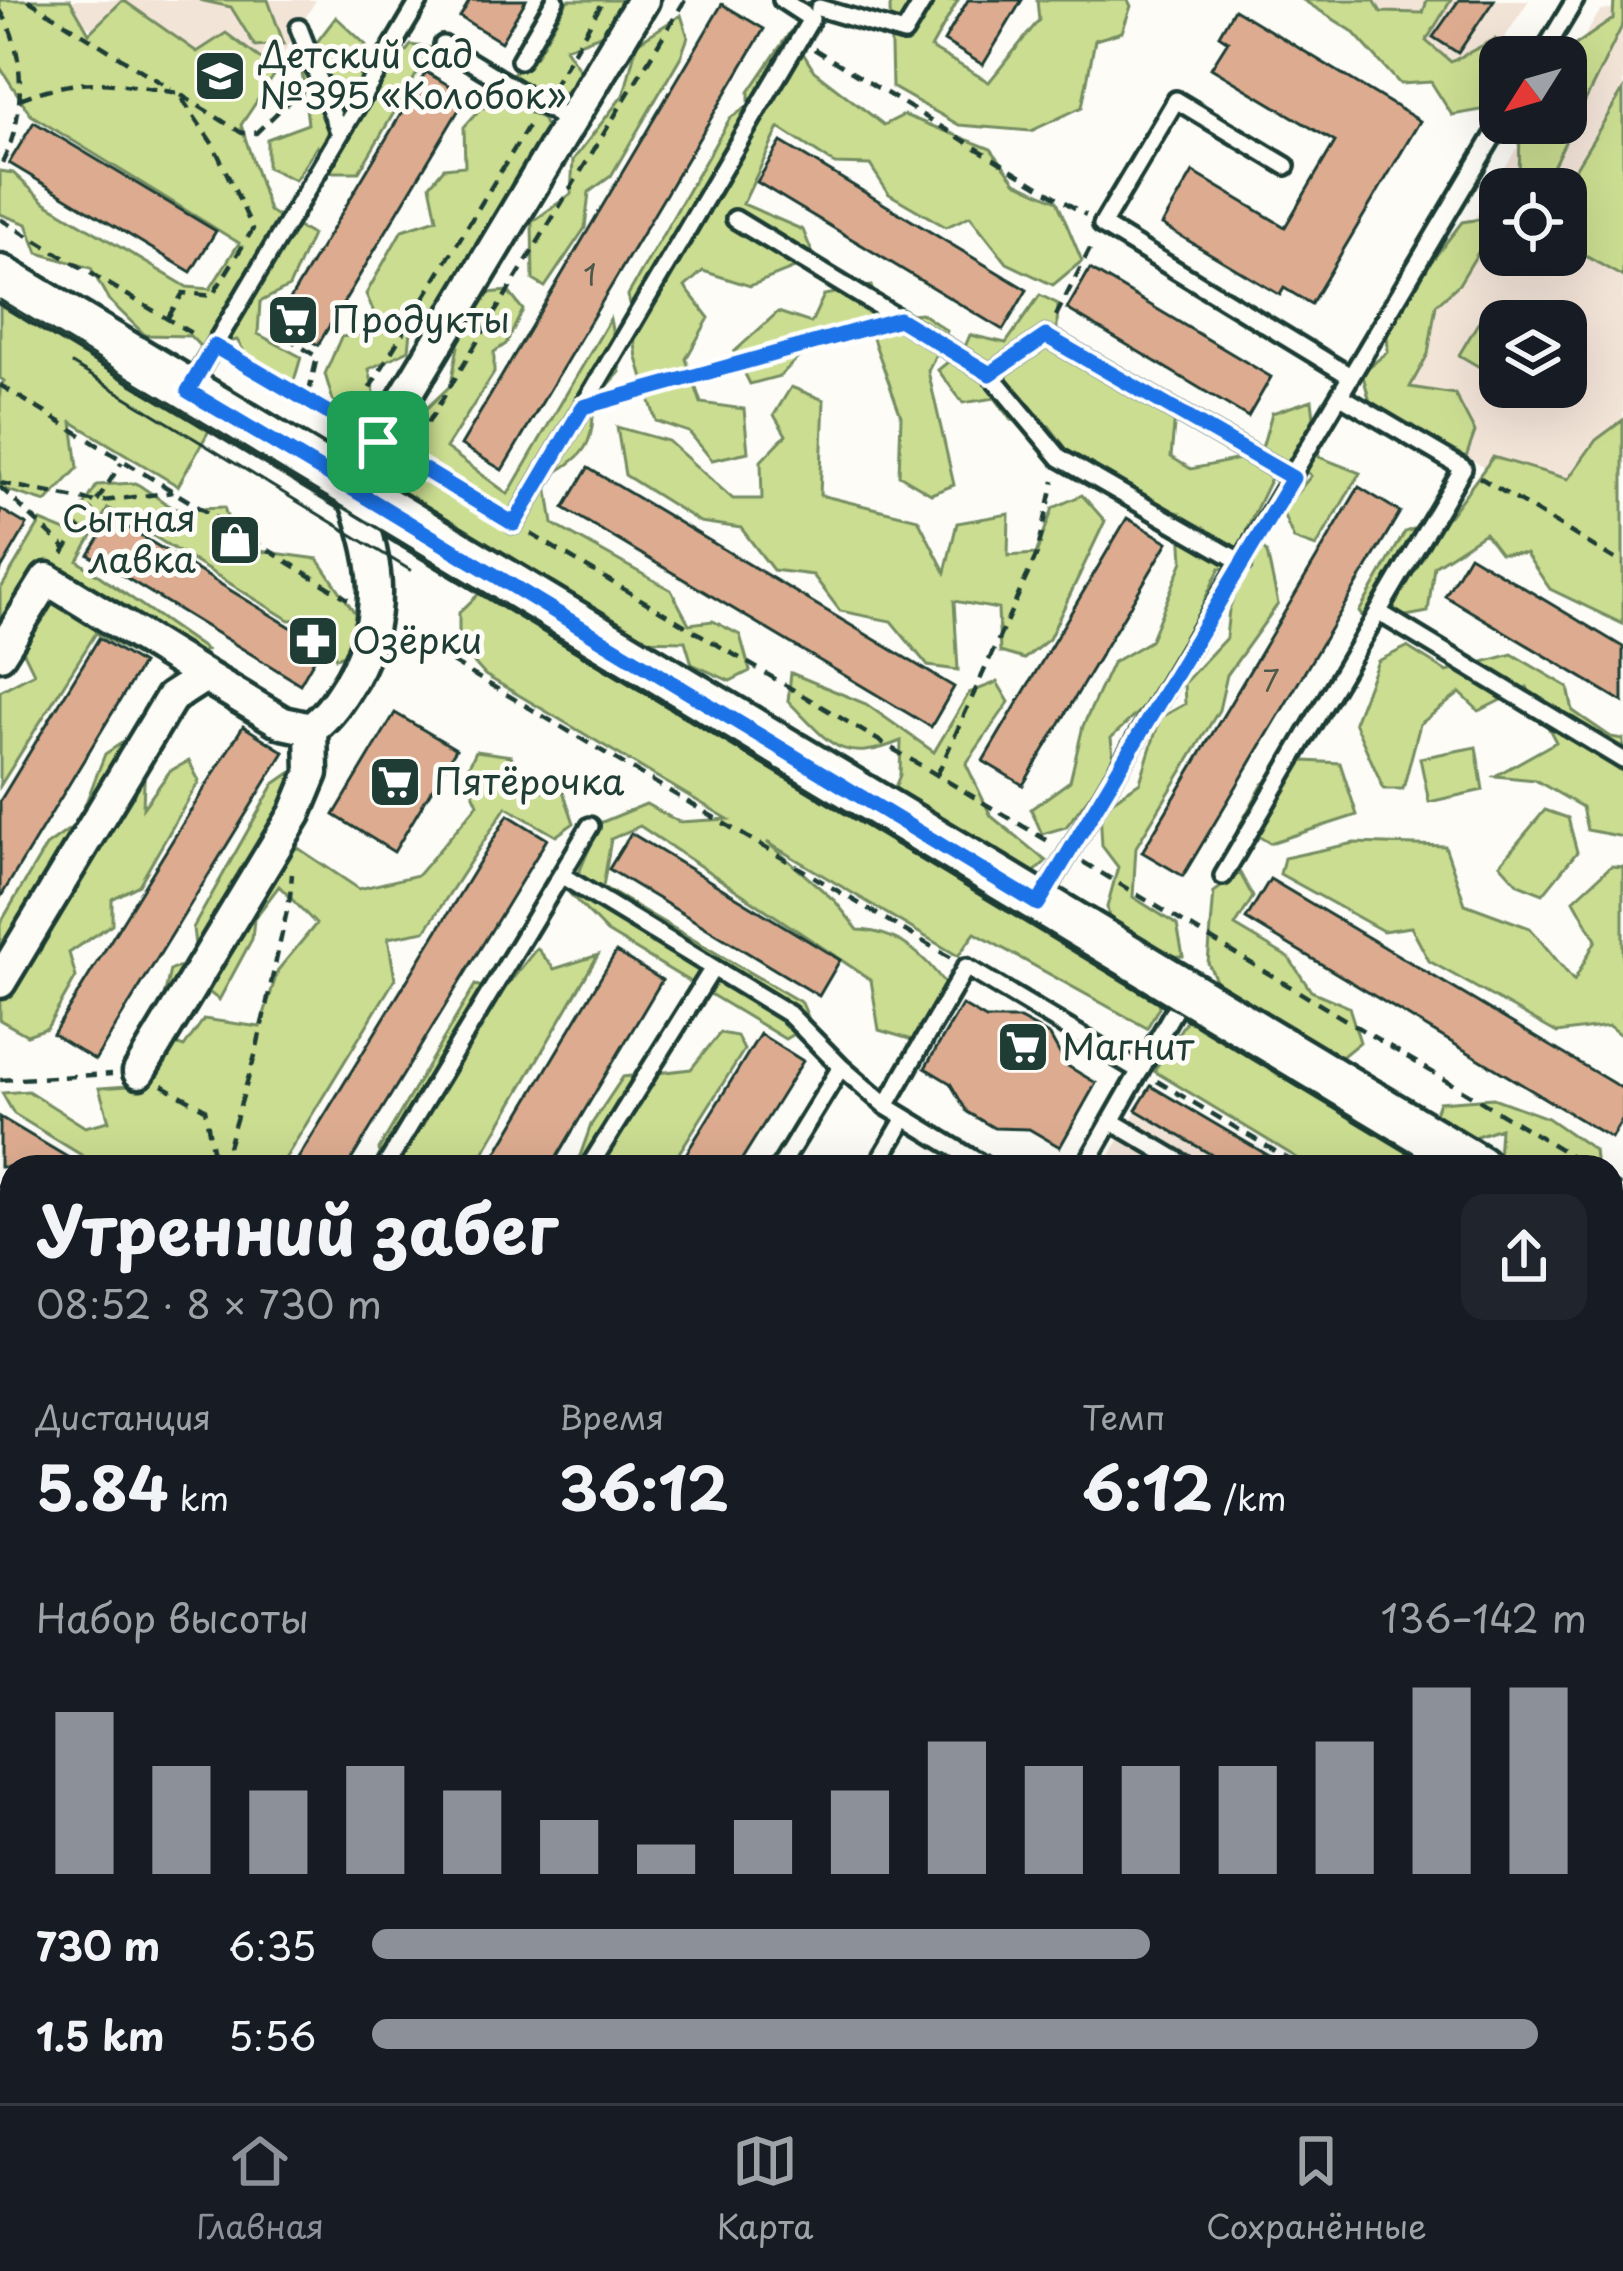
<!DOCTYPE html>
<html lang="ru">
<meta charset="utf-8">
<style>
body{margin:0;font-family:"Playpen Sans",sans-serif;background:#20242c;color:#f1f3f6;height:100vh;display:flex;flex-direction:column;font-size:45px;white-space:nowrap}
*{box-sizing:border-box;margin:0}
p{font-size:39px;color:#9ea1a6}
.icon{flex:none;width:66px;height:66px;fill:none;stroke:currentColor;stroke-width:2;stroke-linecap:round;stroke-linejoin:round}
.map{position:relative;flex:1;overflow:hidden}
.sheet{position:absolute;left:0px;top:1155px;width:1623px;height:948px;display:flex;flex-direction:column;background:#171b24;border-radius:36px 36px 0 0;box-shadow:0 12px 48px #0002}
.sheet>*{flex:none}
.needle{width:78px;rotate:233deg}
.buttons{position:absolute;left:1479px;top:36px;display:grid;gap:24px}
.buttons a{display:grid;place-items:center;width:108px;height:108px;border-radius:24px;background:#171b24;box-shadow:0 12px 48px #0002;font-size:60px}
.pin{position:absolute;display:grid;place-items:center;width:102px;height:102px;color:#fff;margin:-51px;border-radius:24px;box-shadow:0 6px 18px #0006}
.round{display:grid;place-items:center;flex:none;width:126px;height:126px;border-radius:24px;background:#20242c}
.head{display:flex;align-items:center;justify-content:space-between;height:204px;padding:0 36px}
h1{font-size:66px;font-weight:700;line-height:90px}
.metrics{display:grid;grid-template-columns:repeat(3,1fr);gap:18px;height:204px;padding:12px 36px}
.metrics div{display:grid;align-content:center}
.metrics b{font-size:60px;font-weight:700}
.metrics small{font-size:33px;font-weight:400}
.metrics p{font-size:33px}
.chart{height:336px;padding:24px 36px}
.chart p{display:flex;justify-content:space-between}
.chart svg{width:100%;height:216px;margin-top:12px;stroke:#8c9099;stroke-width:6}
ul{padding:0 36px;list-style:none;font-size:39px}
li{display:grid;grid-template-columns:192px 144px 1fr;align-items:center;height:90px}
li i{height:30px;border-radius:15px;background:#8c9099}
.dock{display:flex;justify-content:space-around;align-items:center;height:168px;border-top:3px solid #363941;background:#171b24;font-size:33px;color:#9ea1a6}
.dock a{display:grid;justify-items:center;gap:6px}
.dock .selected{color:#8c9099}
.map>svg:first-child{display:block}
</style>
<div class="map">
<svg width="1623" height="2103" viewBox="0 0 1623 2103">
<rect width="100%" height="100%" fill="#fdfcf7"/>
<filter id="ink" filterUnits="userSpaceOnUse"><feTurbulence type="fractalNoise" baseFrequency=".00833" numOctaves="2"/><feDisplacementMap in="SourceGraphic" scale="24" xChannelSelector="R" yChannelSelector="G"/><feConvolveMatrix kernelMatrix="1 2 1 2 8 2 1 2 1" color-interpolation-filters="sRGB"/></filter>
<g filter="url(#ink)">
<path fill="#f3e4d8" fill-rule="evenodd" d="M 47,0 L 316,0 L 247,114 L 237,119 Z
M 1324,0 L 1529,0 L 1470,91 Z
M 1623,6 L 1623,551 L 1378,404 L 1378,379 L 1532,123 L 1566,123 L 1566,67 L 1600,11 ZM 1500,189 L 1566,189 L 1566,255 L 1500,255 ZM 1500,321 L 1566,321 L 1566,387 L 1500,387 Z
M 1151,1086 L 1288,1167 L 1103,1167 Z"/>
<path fill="#cbdd91" stroke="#758d62" stroke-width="3" d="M 0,0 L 70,0 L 89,33 L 123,0 L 197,52 L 226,33 L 277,71 L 241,125 L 269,211 L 312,235 L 289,287 L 260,302 L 258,334 L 301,357 L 294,381 L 264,384 L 237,340 L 202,348 L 190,336 L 145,335 L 108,299 L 91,268 L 38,253 L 27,224 L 0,214 L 0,171 L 13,173 L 46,203 L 187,287 L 210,289 L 239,243 L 31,115 L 0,67 Z
M 199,0 L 268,0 L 284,44 L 255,46 L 231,7 Z
M 568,0 L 637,0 L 617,29 L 565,48 L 584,76 L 556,100 L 526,88 L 513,73 L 536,56 Z
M 893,0 L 958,0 L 931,48 L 989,82 L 1039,20 L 1037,0 L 1128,0 L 1131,6 L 1122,32 L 1095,40 L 1082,107 L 1031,131 L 959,125 L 892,87 L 890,7 Z
M 1303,0 L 1374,0 L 1381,12 L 1423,13 L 1427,0 L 1451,0 L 1426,41 L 1451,62 L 1495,39 L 1520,56 L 1500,57 L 1500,95 L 1493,108 L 1452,115 L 1431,82 L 1400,84 L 1352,31 Z
M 1614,0 L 1623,0 L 1623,24 L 1542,189 L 1519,187 L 1520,124 L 1566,123 L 1566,57 L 1558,57 L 1613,19 Z
M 681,15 L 688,37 L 681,56 L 611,176 L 589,192 L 585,228 L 545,287 L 533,280 L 532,222 L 571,194 L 573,160 L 624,94 L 637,43 Z
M 336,17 L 366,45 L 359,85 L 379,86 L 411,45 L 432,48 L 359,172 L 332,172 L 317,146 L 295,180 L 267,167 L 267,139 L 308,124 L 301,63 Z
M 790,32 L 814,71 L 884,125 L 904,115 L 991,149 L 1016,182 L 1057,201 L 1082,261 L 1053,285 L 1007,263 L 970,216 L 946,227 L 889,194 L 870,165 L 835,164 L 779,128 L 743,204 L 803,230 L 815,260 L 750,286 L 703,271 L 685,287 L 709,318 L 686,359 L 701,403 L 744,409 L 748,452 L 712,460 L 689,432 L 656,421 L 637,358 L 628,295 L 730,118 L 749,106 L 749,92 Z
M 1623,90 L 1623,277 L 1566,245 L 1566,189 L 1563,189 Z
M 509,104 L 542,118 L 550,137 L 447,317 L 411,331 L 409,350 L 369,369 L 377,406 L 365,415 L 333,401 L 325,374 L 341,337 L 382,331 L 366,294 L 402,230 L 437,219 L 430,185 L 444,168 L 465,166 L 464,127 L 481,108 Z
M 1480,219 L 1485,241 L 1459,284 L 1436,305 L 1428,354 L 1410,387 L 1455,394 L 1475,432 L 1465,460 L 1441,464 L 1376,425 L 1362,372 L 1388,352 L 1387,333 L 1420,276 L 1462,222 Z
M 871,286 L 882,317 L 921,313 L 947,331 L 928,371 L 954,485 L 931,494 L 899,475 L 901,416 L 871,333 L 847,341 L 825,331 L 780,376 L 750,384 L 734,352 L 778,312 L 811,323 L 824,295 Z
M 508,291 L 523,310 L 506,344 L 494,352 L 494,373 L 446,448 L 508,494 L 610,319 L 620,372 L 593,402 C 595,447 583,457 546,478 L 553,524 L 671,590 L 689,624 L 713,621 L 740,635 L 750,671 L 730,681 L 692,664 L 685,641 L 634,640 L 413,514 L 378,480 L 409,425 L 451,385 L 460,335 L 488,293 Z
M 1040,295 L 1058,304 L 1056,347 L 1117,367 L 1175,415 L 1171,457 L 1191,469 L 1260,455 L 1272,413 L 1312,400 L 1319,457 L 1360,473 L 1316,547 L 1294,539 L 1282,511 L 1311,476 L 1295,456 L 1272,476 L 1246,530 L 1267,553 L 1278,604 L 1227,675 L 1219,710 L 1136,847 L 1133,897 L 1177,925 L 1183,956 L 1145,957 L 1112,936 L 1107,907 L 1118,867 L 1102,846 L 1100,809 L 1140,782 L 1160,718 L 1185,704 L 1184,683 L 1226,638 L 1229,609 L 1244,572 L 1220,568 L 1162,689 L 1111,738 L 1114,764 L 1066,827 L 1042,834 L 1031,809 L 1070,781 L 1083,726 L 1112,663 L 1150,641 L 1183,561 L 1180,513 L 1155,506 L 1135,489 L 1098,491 L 1049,426 L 1012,420 L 995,398 L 963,403 L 938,370 L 964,349 L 970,335 L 1006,343 Z
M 0,303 L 211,427 L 178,486 L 72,422 L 78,468 L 46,502 L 0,488 L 0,386 L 4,381 L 0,378 Z
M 1487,308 L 1508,321 L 1500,321 L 1500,379 L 1459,355 Z
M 791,387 L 824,400 L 820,495 L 918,519 L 945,572 L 957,523 L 1009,514 L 1008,556 L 1036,554 L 1053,508 L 1082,495 L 1105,521 L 1049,639 L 1024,659 L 1000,652 L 998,609 L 954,601 L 958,670 L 928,666 L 891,621 L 840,611 L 813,575 L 773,570 L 741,528 L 700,522 L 625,475 L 617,427 L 668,441 L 733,499 L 762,499 L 761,461 L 786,435 L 774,415 Z
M 1623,420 L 1623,624 L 1550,589 L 1526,554 L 1500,553 L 1485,533 L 1434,566 L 1428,612 L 1368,623 L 1359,612 L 1405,532 L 1449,516 L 1493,457 L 1568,479 L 1596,440 Z
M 136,483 L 174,509 L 224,507 L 237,548 L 318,559 L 363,625 L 354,651 L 336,658 L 320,617 L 289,620 L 108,508 L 78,561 L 206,650 L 168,673 L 96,633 L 0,786 L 0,691 L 34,673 L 20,644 L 0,640 L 0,590 L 41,521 L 68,532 L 97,485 Z
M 486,587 L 1156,990 L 1159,1007 L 1147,1028 L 975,933 L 958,956 L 767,842 L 835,901 L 858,930 C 898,932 924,954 947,987 L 916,1041 L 879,1030 L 871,980 L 640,826 L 611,839 L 603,887 L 802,1003 L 811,1024 L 785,1039 L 607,932 L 570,894 L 600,823 L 646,804 L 679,822 L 728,819 L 485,675 L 459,646 L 459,613 Z
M 1407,647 L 1447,672 L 1512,654 L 1568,687 L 1573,711 L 1611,737 L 1623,739 L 1623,837 L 1587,830 L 1582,807 L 1535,780 L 1495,776 L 1556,742 L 1527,687 L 1479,711 L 1460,693 L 1420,724 L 1403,789 L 1384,789 L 1354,722 L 1378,661 Z
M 791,673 L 866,704 L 934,752 L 969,693 L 997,682 L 1009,702 L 966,764 L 991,816 L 1046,861 L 1025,881 L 891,797 L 900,775 L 901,741 C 840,766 830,743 788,701 Z
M 152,723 L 145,756 L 143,808 L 170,771 L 189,761 L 199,781 L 139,885 L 112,899 L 112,924 L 69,953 L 76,977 L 47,1028 L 27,1035 L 0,1020 L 0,924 L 46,846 L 78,823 L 105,754 Z
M 1476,747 L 1483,790 L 1429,802 L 1420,758 Z
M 476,751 L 511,756 L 535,792 L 562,788 L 574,823 L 556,836 L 506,807 L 425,931 L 388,938 L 395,979 L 280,1167 L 126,1167 L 93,1162 L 14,1114 L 2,1093 L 28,1091 L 85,1127 L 109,1121 L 99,1088 L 128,1086 L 142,1033 L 184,1047 L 204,1019 L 260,1027 L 278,970 L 316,924 L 279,886 L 254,919 L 252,939 L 219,1000 L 206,990 L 164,997 L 170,970 L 197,962 L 193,928 L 274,784 L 290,773 L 297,788 L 284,813 L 298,848 L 359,889 L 418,875 L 478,804 L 465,774 Z
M 1305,761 L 1340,763 L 1357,815 L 1270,843 L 1240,825 L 1263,784 Z
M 1545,810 L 1568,818 L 1577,852 L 1543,894 L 1518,884 L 1500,864 Z
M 1354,843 L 1445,846 L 1465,904 L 1530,928 L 1574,981 L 1596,940 L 1574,900 L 1611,866 L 1623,867 L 1623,1037 L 1609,1026 L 1557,1033 L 1429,961 L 1411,927 L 1383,931 L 1280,874 L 1284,858 Z
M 1240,873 L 1253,897 L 1235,926 L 1289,958 L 1311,991 L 1349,1007 L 1360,1042 L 1338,1060 L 1229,1008 L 1208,963 L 1214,892 Z
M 537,948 L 554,969 L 598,955 L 475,1167 L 382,1167 L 379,1149 L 475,985 L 502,992 Z
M 1188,1018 L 1198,1023 L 1437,1167 L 1312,1167 L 1154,1071 Z
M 720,1033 L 737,1036 L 744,1050 L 670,1167 L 576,1167 L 591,1125 L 623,1077 L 691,1069 Z
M 1493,1098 L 1548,1118 L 1594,1150 L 1596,1167 L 1509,1167 L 1498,1159 L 1500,1128 L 1468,1139 L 1433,1119 L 1439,1102 Z"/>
<path fill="#ddac90" stroke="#1f3d34" stroke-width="3" d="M 470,0 L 526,0 L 501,42 L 460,17 Z
M 968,0 L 1022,0 L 983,65 L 944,41 Z
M 1459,0 L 1494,0 L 1458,53 L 1433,37 Z
M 722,4 L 764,29 L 502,470 L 461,445 Z
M 1234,9 L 1420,121 L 1311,304 L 1284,288 L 1280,295 L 1162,225 L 1193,172 L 1285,227 L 1335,142 L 1211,68 L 1228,41 L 1219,35 Z
M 426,72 L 467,96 L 318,345 L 277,321 Z
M 34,122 L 216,231 L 191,272 L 9,163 Z
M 781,142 L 1027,290 L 1003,330 L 757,182 Z
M 1090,269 L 1271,377 L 1248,417 L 1067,309 Z
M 588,468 L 954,687 L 931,727 L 564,508 Z
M 1359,487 L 1400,512 L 1183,876 L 1142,852 Z
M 0,509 L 27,525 L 0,571 Z
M 112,518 L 322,646 L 300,684 L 89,555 Z
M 1127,518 L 1168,542 L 1023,785 L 983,761 Z
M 1469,555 L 1623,647 L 1623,702 L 1445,596 Z
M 99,638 L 142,664 L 0,898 L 0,801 Z
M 395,713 L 456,749 L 394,852 L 334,815 Z
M 243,726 L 284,752 L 95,1060 L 53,1034 Z
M 508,815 L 547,839 L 347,1167 L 293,1167 Z
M 631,833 L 840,960 L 819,996 L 609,869 Z
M 1270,879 L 1623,1089 L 1623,1118 L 1611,1138 L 1246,919 Z
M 616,952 L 662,980 L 551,1167 L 488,1167 Z
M 962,1005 L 986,1019 L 1020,1019 L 1035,1027 L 1050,1036 L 1066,1065 L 1096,1083 L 1060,1147 L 1029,1129 L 994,1128 L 967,1112 L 950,1083 L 925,1068 Z
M 760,1034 L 803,1061 L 737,1167 L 678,1167 Z
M 1151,1086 L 1288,1167 L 1232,1167 L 1136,1110 Z
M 0,1117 L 84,1167 L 0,1167 Z"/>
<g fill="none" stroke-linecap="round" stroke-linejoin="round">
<g stroke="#1f3d34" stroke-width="24">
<path id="lane" d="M 819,8 L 904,33 L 924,0
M 299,28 L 340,134
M 443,45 L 570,122
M 1541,57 L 1575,0
M 520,60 L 555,0
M 1286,166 L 1176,100 L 1102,225 L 1350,376
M 735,219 L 990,374 L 1060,458 L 1243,563
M 990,374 L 1046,336 L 1293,478
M 189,388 L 420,0
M 514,524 L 811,19 L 782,0
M 1380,613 L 1623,760
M 561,875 L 590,826
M 1223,876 L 1463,468 L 1341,396
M 1040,901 L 1501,123
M 886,1106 L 966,967 L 1140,1071
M 1111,1121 L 1189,1167
M 385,1167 L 561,875 L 789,1014 L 841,1067
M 589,1167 L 713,968
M 780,1167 L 841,1067 L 886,1106 L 986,1167
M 876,1167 L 905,1118
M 1085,1167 L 1184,993
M 1611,1365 L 1623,1383
M 0,1779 L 12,1784
M 666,2091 L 689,2103"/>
</g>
<g stroke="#1f3d34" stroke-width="39">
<path id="street" d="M 0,654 L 47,579 L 205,676
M 311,729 C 330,714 340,698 352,678 C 389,611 376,556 351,487 L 643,0
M 0,982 L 171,698 L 205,676 L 283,723 L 311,729
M 139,1072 L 295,814 L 312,773 L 311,729
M 0,1203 L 12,1210
M 1611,1316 L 1623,1301
M 0,1454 L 12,1458
M 1611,1471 L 1623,1477
M 1611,1812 L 1623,1789
M 1398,2091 L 1424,2103
M 380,2103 L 386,2091
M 1457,2103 L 1463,2091"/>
</g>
<g stroke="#1f3d34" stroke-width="51">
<path id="secondary" d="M 0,277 L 1478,1167
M 1611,1246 L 1623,1253"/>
</g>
<path stroke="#1f3d34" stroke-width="4.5" stroke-dasharray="12 9" stroke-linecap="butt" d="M 28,0 L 171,89
M 0,10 C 28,53 25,122 0,167
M 814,49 L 1086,215
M 552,88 L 604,0
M 181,95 L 242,133 L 256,133 L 303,88
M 20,99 C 80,75 115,83 178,93 L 214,146 L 253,229 L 212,296 L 183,293 L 167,319
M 0,219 L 196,336
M 1056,316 L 1092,245
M 298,333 L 294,342 L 317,357 L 307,401
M 232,357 L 351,427
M 0,385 L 348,599
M 611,399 L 872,327
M 337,442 L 530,123
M 403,457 L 496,513
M 406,459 L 685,0
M 1479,477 L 1623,564
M 0,483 L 96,502 L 173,492
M 0,487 L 66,549
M 531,534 L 1053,844
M 63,554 L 122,462
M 398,630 L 951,958
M 937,775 L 1037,554 L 1054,481
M 1083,862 L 1590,1167
M 0,1080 L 112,1074
M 1157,1081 L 1302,1167
M 162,1085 L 205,1109 L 215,1167
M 222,1167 L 256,1052 L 290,897 L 292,874
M 1611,1180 L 1623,1187"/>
<use href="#lane" stroke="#fdfcf7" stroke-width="15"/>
<use href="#street" stroke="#fdfcf7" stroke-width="30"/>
<use href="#secondary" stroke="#fdfcf7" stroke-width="42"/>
<path stroke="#1f3d34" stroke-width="3" d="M 0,300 L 1437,1167
M 72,364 L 410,570
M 1611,1272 L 1623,1279"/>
</g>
</g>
<g fill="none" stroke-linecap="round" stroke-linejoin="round" filter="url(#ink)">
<g stroke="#fff" stroke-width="24">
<path id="route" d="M 378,442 L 214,346 L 188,391 L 351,488 L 378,442 L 514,524 L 583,407 L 899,319 L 990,374 L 1046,336 L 1293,478 L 1038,904 L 351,488 L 378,442"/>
</g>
<use href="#route" stroke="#1a73e8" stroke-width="15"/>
</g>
<defs>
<g id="school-square" transform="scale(2.7)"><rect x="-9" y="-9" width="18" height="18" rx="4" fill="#1f3d34" stroke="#fdfcf7"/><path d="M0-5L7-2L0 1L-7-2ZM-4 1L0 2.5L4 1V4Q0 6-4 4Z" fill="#fff"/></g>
<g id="supermarket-square" transform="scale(2.7)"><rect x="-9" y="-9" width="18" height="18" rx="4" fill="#1f3d34" stroke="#fdfcf7"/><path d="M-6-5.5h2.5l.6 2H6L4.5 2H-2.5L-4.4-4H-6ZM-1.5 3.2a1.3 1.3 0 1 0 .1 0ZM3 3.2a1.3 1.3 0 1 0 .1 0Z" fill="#fff"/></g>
<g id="shop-square" transform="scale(2.7)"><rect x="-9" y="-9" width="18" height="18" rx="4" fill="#1f3d34" stroke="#fdfcf7"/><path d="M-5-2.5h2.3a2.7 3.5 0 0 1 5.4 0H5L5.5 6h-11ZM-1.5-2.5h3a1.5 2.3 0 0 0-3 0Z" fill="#fff"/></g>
<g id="pharmacy-square" transform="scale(2.7)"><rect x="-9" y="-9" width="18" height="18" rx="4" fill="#1f3d34" stroke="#fdfcf7"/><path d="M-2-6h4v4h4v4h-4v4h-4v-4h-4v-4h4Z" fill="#fff"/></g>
</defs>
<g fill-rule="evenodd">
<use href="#school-square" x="220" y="76"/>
<use href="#supermarket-square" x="293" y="320"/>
<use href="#shop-square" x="235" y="540"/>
<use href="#pharmacy-square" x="313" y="641"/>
<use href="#supermarket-square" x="395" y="782"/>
<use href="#supermarket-square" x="1023" y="1047"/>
</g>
<g text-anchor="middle" stroke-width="10" stroke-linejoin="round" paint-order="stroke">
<g font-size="30" fill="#4e594b">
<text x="590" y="286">1</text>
<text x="1271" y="692">7</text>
</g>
<g font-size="36" fill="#1f3d34" stroke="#fdfcf7" text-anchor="start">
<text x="259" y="68">Детский сад<tspan x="259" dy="41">№395 «Колобок»</tspan></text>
<text x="332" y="333">Продукты</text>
<text x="196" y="532" text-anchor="end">Сытная<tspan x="196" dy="41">лавка</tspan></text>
<text x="352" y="654">Озёрки</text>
<text x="434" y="795">Пятёрочка</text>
<text x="1062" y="1060">Магнит</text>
</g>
</g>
</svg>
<div class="buttons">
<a><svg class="needle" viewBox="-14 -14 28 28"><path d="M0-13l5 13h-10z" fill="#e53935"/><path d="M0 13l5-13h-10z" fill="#9ea1a6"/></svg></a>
<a><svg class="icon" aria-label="locate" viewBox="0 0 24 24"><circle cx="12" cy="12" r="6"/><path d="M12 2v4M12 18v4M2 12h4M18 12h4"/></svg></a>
<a><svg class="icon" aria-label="layers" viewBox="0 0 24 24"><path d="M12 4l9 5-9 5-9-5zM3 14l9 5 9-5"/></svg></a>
</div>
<div class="pin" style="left:378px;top:442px;background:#1e9e55"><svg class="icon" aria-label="arrive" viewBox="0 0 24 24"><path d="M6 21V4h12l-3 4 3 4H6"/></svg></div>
<section class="sheet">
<div class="head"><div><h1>Утренний забег</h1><p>08:52 · 8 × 730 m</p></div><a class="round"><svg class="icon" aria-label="share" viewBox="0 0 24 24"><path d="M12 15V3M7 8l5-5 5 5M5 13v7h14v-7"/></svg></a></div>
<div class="metrics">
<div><p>Дистанция</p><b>5.84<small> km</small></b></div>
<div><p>Время</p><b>36:12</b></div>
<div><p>Темп</p><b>6:12<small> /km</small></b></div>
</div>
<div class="chart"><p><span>Набор высоты</span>136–142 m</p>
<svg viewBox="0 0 160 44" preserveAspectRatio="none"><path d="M5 44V11M15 44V22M25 44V27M35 44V22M45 44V27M55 44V33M65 44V38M75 44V33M85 44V27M95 44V17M105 44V22M115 44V22M125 44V22M135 44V17M145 44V6M155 44V6"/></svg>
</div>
<ul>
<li><b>730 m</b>6:35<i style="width:64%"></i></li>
<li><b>1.5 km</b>5:56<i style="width:96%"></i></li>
</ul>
</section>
</div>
<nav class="dock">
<a class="selected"><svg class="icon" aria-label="home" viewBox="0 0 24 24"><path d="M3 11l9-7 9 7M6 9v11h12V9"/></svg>Главная</a>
<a><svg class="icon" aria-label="map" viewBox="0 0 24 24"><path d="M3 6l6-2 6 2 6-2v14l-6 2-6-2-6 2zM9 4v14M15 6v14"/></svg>Карта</a>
<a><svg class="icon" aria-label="saved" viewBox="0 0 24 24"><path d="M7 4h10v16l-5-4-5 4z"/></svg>Сохранённые</a>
</nav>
